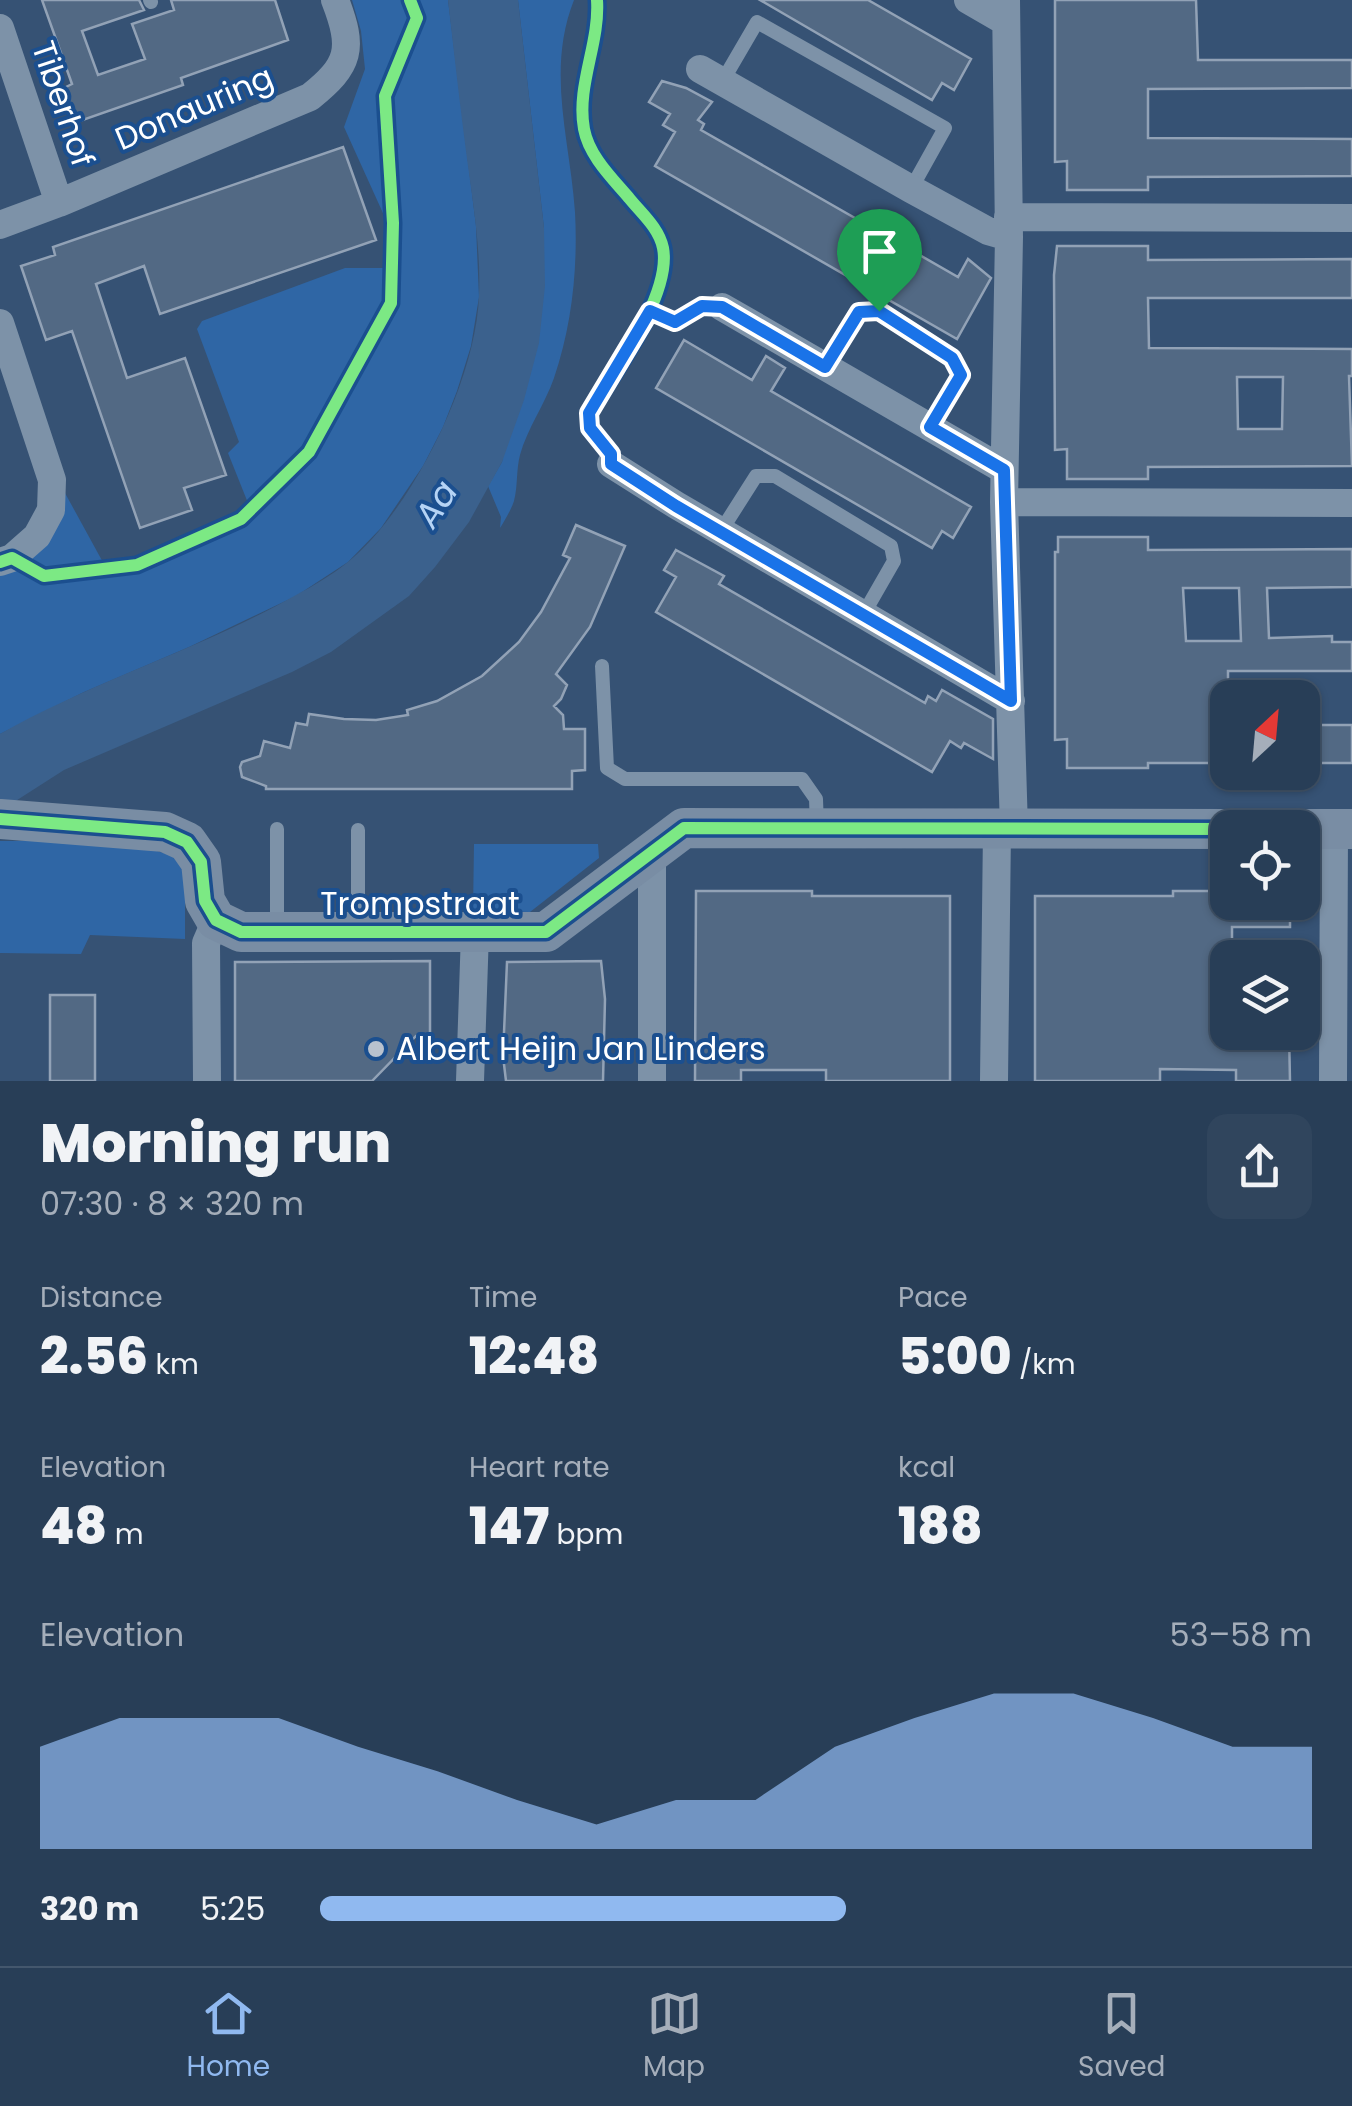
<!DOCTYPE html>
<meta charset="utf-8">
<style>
body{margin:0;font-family:Poppins,sans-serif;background:#30455d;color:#f1f3f6;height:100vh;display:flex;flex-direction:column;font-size:38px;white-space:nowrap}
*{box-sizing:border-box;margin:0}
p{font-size:32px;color:#a5aeba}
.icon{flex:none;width:55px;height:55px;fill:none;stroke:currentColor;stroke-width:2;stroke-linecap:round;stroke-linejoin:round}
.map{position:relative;height:1081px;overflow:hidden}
.sheet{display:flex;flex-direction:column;background:#283e57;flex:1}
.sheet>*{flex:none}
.needle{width:65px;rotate:26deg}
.tools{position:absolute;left:1210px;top:680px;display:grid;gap:20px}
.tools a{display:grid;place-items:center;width:110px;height:110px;border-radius:20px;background:#283e57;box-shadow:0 2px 8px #0004,0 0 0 2px #44576d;font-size:50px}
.pin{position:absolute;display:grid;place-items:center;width:85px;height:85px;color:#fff;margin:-102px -42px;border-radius:50% 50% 50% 0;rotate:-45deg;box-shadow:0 0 10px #0007}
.pin .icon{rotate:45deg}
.round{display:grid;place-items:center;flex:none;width:105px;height:105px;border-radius:20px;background:#30455d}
.head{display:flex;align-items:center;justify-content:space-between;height:170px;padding:0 40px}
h1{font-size:55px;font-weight:800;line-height:75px}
.stats{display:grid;grid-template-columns:repeat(3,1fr);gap:15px;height:170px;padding:10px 40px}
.stats div{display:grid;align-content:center}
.stats b{font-size:50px;font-weight:800}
.stats small{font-size:28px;font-weight:400}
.stats p{font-size:28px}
.chart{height:280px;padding:20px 40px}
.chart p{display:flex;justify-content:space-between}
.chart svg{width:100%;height:180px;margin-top:10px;fill:#90b9f0;opacity:.7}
ul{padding:0 40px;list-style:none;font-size:32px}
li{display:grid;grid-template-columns:160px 120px 1fr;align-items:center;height:75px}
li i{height:25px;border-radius:12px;background:#90b9f0}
.tab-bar{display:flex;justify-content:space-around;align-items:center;height:140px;border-top:2px solid #44576d;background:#283e57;font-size:28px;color:#a5aeba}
.tab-bar a{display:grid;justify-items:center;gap:5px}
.tab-bar .active{color:#90b9f0}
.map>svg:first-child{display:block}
</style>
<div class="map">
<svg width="1352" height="1081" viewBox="0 0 1352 1081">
<rect width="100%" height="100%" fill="#365274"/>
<path fill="#2f66a5" d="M 352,0 L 448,0 L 476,226 L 479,297 L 471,346 L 457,391 L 443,427 L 423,466 L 381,528 L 348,562 L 296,596 L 189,647 L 84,692 L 0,734 L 0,563 L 65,493 L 105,566 C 155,553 207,535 248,503 L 228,453 L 239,442 L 197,329 L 202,321 L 345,268 L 384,268 L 387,222 L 344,127 L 365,69 L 361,31 Z
M 518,0 L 574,0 C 546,71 570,139 575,212 C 578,268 572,325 554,378 C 545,404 527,429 520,455 C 516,470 518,486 514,501 C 511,510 505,520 500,528 L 501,517 L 488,486 L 502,462 L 544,228 Z
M 0,841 C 59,841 125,836 180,859 L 185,880 L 185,939 L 90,935 L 81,954 L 0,953 Z
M 474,844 L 598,844 L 599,858 L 530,912 L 473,911 Z"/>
<path fill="#3b618d" d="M 448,0 L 518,0 L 544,228 L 545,286 L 539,343 L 524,400 L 502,462 L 469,522 L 435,567 L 409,596 L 331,652 L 292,672 L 64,770 L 0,811 L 0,734 C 95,680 201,649 296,595 C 313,586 332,575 348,562 C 412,510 477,378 479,295 C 481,250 473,203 467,159 C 460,106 454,53 448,0 Z"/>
<path fill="#526984" stroke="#92a2b6" stroke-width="2.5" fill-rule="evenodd" d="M 42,0 L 139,0 L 144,10 L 82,31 L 98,75 L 145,59 L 132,24 L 174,10 L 171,0 L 275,0 L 288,40 L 181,78 L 183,85 L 77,122 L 72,110 L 66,112 L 58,91 L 72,84 Z
M 760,0 L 868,0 L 971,59 L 954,90 L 942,83 L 932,100 Z
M 1055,0 L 1196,0 L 1198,60 L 1352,60 L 1352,88 L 1148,89 L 1148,138 L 1352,139 L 1352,176 L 1148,177 L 1148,190 L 1067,190 L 1067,161 L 1055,162 Z
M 662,81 L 686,88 L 712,102 L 698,120 L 704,124 L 701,130 L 958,277 L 968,259 L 991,278 L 957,339 L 655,166 L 675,132 L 663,125 L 670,114 L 649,102 Z
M 343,147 L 376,240 L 160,314 L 144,266 L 96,284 L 127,378 L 185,358 L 226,475 L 184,488 L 192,510 L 140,528 L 72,331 L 46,340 L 21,266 L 55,255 L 53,247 Z
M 1057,246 L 1148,246 L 1148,260 L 1352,259 L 1352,298 L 1148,298 L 1149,348 L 1352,349 L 1352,376 L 1349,376 L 1352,466 L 1148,467 L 1148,479 L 1067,479 L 1067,449 L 1055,450 L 1054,275 ZM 1237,377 L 1283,377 L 1282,429 L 1238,429 Z
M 684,340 L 752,380 L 766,356 L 785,368 L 771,391 L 971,507 L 953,538 L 942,531 L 932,548 L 656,388 Z
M 576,525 L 625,546 L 590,627 L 556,674 L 567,685 L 561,699 L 554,706 L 563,715 L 564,729 L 585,729 L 585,770 L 572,771 L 572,789 L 266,789 L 266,786 L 242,777 L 240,767 L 242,762 L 260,756 L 264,741 L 290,748 L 296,723 L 307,725 L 309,714 L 344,719 L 376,720 L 408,715 L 407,710 L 437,701 L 482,676 L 519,642 L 541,612 L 570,558 L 563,555 Z
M 1058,537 L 1148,537 L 1148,550 L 1352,549 L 1352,587 L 1267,588 L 1269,638 L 1332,636 L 1332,642 L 1352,642 L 1352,671 L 1228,671 L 1228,763 L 1148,763 L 1148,768 L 1067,768 L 1067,739 L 1055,740 L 1055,552 L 1058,552 ZM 1183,588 L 1239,588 L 1241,641 L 1186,641 Z
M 676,550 L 724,576 L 719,584 L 925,703 L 928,696 L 936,701 L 942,690 L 993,719 L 993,759 L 964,743 L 961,748 L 950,741 L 932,772 L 656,612 L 676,577 L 664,570 Z
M 1302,725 L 1352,725 L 1352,763 L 1302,763 Z
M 696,891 L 812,891 L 812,896 L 950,896 L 950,1081 L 826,1081 L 826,1070 L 741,1070 L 741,1081 L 695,1081 Z
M 1173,891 L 1228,891 L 1228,902 L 1290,902 L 1290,927 L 1232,927 L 1232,958 L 1228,958 L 1228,974 L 1214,974 L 1216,1032 L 1289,1032 L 1290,1081 L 1236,1081 L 1236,1070 L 1160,1069 L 1160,1081 L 1035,1081 L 1035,896 L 1173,896 Z
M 430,961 L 430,1036 L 416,1036 L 372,1081 L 235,1081 L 235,962 Z
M 601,961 L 605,999 L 603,1081 L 506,1081 L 503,1056 L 507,962 Z
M 50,995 L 95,995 L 95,1081 L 50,1081 Z"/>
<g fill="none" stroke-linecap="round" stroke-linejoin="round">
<path stroke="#7d92a8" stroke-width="14" d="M 150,0 L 151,2
M 722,82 L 757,22 L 945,128 L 911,189
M 825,367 L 859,312 L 879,311 L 952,359 L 961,375 L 930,427
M 721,531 L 756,476 L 775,476 L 891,546 L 894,561 L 863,615
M 602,666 L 607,768 L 625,779 L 802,779 L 816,799 L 817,827
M 358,830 L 358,930
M 277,930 L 277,829"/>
<path stroke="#7d92a8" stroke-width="28" d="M 968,0 L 1006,22
M 1006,0 L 1009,237 L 1004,502 L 1014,829
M 0,28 L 59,203
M 700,69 L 911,189 L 988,231 L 1009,237
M 1008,217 L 1352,218
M 0,225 L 59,203 L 310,97 C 350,65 354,49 335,0
M 722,307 L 1004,470
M 0,323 L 52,480 L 51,510 L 37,536 L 12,558 L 0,562
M 611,464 L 676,505 L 1011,701
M 1004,502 L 1352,503
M 207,1081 L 206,943 L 216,920
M 470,1081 L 475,932
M 652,1081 L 652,853
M 994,1081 L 997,829
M 1333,1081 L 1334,829"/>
<path stroke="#798da4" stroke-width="40" d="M 0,819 L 165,832 L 187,842 L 201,862 L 205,901 L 216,920 L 241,932 L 546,932 L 684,828 L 1228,829
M 1302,829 L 1352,829"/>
<g stroke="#1b4f8f" stroke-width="19">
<path id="cycleway" d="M 597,0 C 600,43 576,86 584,129 C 589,156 612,178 629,198 C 642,214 659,228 663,248 C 672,295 613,373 589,413 L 590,429 L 611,454 L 611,464
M 0,562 L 12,558 L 44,576 L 137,565 L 241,519 L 309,452 L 391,303 L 393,223 L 385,96 L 417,18 L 410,0
M 0,819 L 165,832 L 187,842 L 201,862 L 205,901 L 216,920 L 241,932 L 546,932 L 684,828 L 1228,829"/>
</g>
<use href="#cycleway" stroke="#7ce984" stroke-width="12"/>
</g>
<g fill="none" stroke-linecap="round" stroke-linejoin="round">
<g stroke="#fff" stroke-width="20">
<path id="route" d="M 702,306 L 722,307 L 825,367 L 859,312 L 879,311 L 952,358 L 961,375 L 930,427 L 1004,470 L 1011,701 L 676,506 L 611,464 L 611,454 L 590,428 L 589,413 L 650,311 L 675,322 Z"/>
</g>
<use href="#route" stroke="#1a73e8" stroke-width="12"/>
</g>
<circle fill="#b9c2ce" stroke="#1b4f8f" stroke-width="4" cx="376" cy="1049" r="10"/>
<g text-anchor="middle" stroke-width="8" stroke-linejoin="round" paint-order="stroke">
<g font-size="32" fill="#fff" stroke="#1b4f8f">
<text transform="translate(63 104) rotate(71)" y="11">Tiberhof</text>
<text transform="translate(194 108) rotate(-23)" y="11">Donauring</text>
<text x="420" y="915">Trompstraat</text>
</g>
<g font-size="32" fill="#fff" stroke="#1b4f8f" text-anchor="start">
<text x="396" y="1060">Albert Heijn Jan Linders</text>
</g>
<g font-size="35" font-style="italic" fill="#b5d3f5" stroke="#1b4f8f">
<text transform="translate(436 504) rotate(-57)" y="12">Aa</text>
</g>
</g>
</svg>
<div class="tools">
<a><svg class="needle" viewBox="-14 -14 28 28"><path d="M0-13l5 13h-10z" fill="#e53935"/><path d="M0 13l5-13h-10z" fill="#a5aeba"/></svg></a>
<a><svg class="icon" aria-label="locate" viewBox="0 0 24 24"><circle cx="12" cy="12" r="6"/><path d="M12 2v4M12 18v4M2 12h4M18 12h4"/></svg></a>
<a><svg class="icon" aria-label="layers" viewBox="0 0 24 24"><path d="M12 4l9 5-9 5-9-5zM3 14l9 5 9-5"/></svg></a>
</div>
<div class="pin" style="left:879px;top:311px;background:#1e9e55"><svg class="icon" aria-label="arrive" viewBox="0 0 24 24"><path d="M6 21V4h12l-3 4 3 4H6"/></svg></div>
</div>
<section class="sheet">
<div class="head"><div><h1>Morning run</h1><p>07:30 · 8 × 320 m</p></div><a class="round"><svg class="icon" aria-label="share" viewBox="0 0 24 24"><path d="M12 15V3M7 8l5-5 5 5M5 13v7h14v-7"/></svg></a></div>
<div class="stats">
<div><p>Distance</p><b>2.56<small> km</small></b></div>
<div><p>Time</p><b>12:48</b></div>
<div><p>Pace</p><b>5:00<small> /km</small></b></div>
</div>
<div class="stats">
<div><p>Elevation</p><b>48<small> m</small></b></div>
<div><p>Heart rate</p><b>147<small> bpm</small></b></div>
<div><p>kcal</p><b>188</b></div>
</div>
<div class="chart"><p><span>Elevation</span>53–58 m</p>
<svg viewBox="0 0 160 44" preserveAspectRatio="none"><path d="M0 44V19L10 12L20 12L30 12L40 19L50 25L60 32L70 38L80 32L90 32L100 19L110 12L120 6L130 6L140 12L150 19L160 19V44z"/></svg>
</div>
<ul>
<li><b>320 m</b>5:25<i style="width:53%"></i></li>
</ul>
</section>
<nav class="tab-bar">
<a class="active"><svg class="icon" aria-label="home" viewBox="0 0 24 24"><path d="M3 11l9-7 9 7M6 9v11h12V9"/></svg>Home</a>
<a><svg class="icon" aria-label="map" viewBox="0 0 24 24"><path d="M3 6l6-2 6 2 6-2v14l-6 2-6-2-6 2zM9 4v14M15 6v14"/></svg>Map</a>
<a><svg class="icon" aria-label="saved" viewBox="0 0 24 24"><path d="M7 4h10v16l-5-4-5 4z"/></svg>Saved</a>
</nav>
